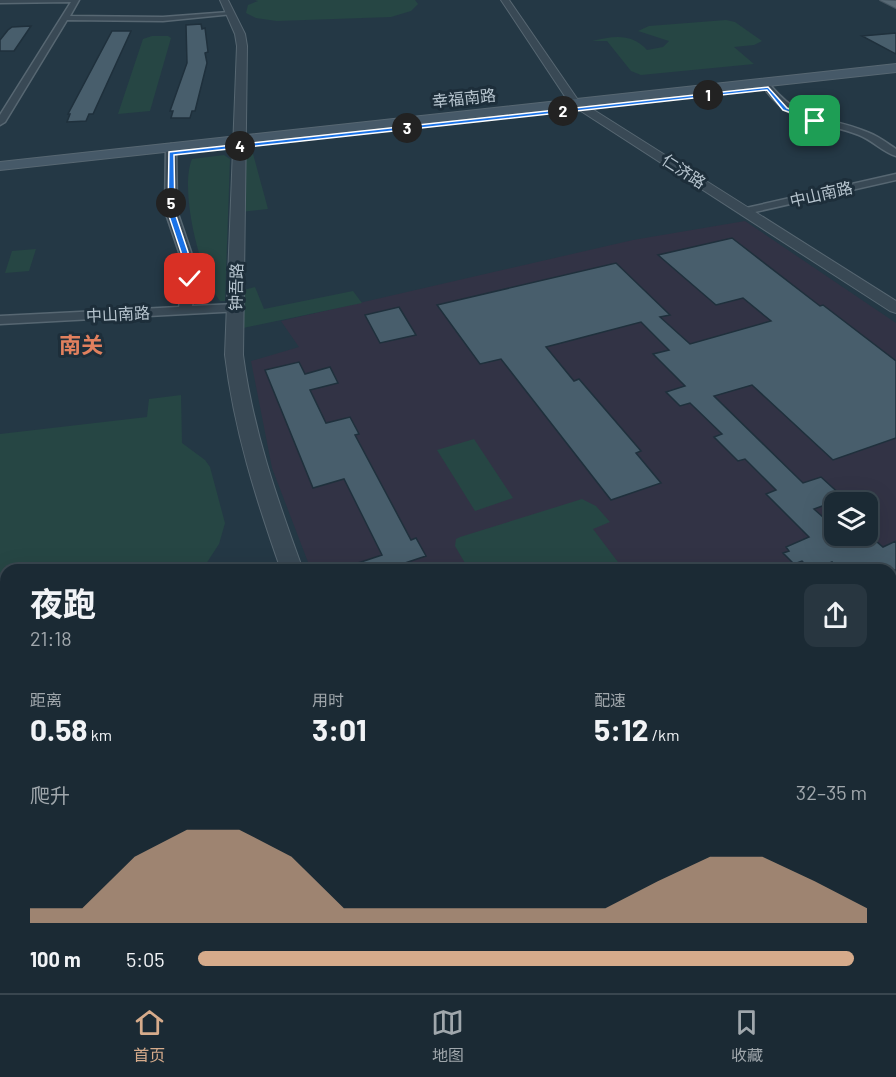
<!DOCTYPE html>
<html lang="zh">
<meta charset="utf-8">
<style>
body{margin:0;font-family:Barlow,"Noto Sans SC",sans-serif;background:#283640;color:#f1f3f6;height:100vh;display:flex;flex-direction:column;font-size:22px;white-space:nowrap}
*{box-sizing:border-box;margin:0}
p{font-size:20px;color:#a0a7ac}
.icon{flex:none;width:33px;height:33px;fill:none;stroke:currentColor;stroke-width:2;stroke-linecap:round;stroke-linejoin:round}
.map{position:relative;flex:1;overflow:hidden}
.panel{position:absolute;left:0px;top:564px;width:897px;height:429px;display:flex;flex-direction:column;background:#1b2a34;border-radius:18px 18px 0 0;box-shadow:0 6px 24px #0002,0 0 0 2px #39464f}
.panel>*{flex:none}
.buttons{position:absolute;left:824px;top:492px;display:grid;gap:12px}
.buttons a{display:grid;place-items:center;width:54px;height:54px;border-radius:12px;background:#1b2a34;box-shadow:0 6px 24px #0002,0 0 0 2px #39464f;font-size:30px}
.pin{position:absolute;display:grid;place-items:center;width:51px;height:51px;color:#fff;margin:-26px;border-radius:12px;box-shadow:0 3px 9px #0006}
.km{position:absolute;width:30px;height:30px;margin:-15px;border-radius:50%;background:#222;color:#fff;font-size:16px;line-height:30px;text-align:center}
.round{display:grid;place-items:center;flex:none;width:63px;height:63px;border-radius:12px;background:#283640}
.head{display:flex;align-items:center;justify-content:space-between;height:102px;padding:0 30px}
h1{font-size:33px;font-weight:700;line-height:45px}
.stats{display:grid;grid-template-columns:repeat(3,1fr);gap:9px;height:102px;padding:6px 30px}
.stats div{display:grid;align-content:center}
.stats b{font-size:30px;font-weight:700}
.stats small{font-size:16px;font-weight:400}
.stats p{font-size:16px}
.chart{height:168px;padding:12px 30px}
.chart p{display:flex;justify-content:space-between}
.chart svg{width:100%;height:108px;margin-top:6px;fill:#d6ab8b;opacity:.7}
ul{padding:0 30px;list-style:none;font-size:20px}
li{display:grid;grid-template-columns:96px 72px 1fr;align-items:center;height:45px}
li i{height:15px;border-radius:8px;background:#d6ab8b}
.tabs{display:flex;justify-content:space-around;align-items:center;height:84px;border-top:2px solid #39464f;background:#1b2a34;font-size:16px;color:#a0a7ac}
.tabs a{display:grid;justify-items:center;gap:3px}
.tabs .current{color:#d6ab8b}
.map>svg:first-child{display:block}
</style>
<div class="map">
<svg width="896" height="993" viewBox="0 0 896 993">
<rect width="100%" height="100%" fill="#243845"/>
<path fill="#323345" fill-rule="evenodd" d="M 745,221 L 896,323 L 896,666 L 891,669 L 891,570 L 311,570 L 272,468 L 251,361 L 299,347 L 281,321 L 633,240 ZM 834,502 L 867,502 L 867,536 L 834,536 Z"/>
<path fill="#264644" d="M 255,0 L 415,0 L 418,4 L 411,11 L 391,17 L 277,21 L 256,18 L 246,13 L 248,5 L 258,1 Z
M 726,20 L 735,22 L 762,41 L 754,45 L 734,47 L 754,64 L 641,75 L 631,71 L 607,41 L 592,41 C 614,36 631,33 647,50 L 663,47 L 669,41 L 638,31 L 649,26 Z
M 152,36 L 168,36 L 171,38 L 150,111 L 118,114 L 143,39 Z
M 252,150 L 268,209 L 241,212 L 241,151 Z
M 224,155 L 230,159 L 225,301 L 220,301 C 200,275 179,190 192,159 Z
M 36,249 L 29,271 L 5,273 L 12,251 Z
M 255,287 L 264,309 L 353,291 L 362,303 L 243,328 L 244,290 Z
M 181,395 L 182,443 L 205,460 L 210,467 L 225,523 L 219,544 L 202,570 L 6,570 L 6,688 L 0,689 L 0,434 L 147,417 L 149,399 Z
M 474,439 L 513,498 L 475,511 L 437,450 Z
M 582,499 L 596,506 L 610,522 L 593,529 L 624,570 L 469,570 L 455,546 L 456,539 L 460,537 Z
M 6,762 L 6,987 L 58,987 L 29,993 L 0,993 L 0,763 Z"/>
<path fill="#485e6c" stroke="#1f303c" stroke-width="1.5" d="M 201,24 L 202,29 L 205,28 L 208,52 L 205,53 L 207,63 L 195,111 L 192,111 L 190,118 L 171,118 L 173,111 L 170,111 L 187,63 L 186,25 Z
M 31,26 L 14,51 L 0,51 L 0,40 L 8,30 L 12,27 Z
M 112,31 L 131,31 L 93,114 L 89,114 L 86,121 L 67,122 L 70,114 L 68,114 Z
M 896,33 L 896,54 L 862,36 Z
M 732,238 L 820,306 L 823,305 L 896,361 L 896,438 L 833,460 L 752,385 L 714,396 L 803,483 L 821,477 L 844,498 L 814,509 L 834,527 L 834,536 L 870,536 L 883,547 L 896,541 L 896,570 L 840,570 L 832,562 L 814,570 L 811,570 L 802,561 L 794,564 L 783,553 L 789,551 L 786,547 L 809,537 L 766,494 L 776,490 L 745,459 L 738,461 L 714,437 L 722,434 L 690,403 L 680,406 L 666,392 L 685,386 L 653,354 L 669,350 L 641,322 L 546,347 L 574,381 L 579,379 L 641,451 L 636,453 L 661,483 L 611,500 L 501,359 L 480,364 L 437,305 L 616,263 L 670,315 L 660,317 L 690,344 L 771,321 L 743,298 L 716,305 L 658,255 Z
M 399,307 L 416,335 L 380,343 L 365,315 Z
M 299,362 L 305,374 L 330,367 L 338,383 L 310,390 L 326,423 L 350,417 L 359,434 L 355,435 L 411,540 L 416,538 L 426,556 L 384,570 L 347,570 L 346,567 L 382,555 L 344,479 L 313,488 L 265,370 Z"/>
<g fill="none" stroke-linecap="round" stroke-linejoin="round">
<g stroke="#576772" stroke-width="3">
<path id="minor" d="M 0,0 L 79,0 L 70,16 L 163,17 L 229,12 L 233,14 L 163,21 L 67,20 L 5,122 L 0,125 L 0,115 L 71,2 L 0,3 Z
M 765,86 L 771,86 C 805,126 825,114 867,132 C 878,136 887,143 896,149 L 896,156 C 883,152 872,140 859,135 C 818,119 794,128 764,88 Z
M 171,144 L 176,147 L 177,211 L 191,252 L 196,279 L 192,306 L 236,304 L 242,308 L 241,311 L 0,324 L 0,316 L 179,307 L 184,279 L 179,252 L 165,211 L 166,147 Z
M 896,174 L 896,180 L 746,214 L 740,211 L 746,208 Z
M 891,977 L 896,983 L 896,993 L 873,993 L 870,987 L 891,987 Z"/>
</g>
<g stroke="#576772" stroke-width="2">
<path id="tertiary" d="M 220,0 L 228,0 L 245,34 L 247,46 L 243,355 C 253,430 277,499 303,570 L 281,570 C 256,499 234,430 225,355 L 237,46 L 235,34 Z
M 501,0 L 509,0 L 578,100 L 896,301 L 896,313 L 890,311 L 570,104 Z"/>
</g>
<g stroke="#576772" stroke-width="2">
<path id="secondary" d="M 896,64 L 896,72 L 0,170 L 0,162 Z"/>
</g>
<g stroke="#455561" stroke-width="2">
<path id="primary" d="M 880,0 L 896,1 L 896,8 Z
M 896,717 L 896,750 L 891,752 L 891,719 Z
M 896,767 L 896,804 L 891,806 L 891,769 Z
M 440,987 L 490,987 L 488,993 L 438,993 Z
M 537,987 L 587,987 L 585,993 L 535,993 Z"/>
</g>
<use href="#minor" fill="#394955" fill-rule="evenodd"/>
<use href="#tertiary" fill="#394955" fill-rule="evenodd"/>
<use href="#secondary" fill="#465968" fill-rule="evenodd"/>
<use href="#primary" fill="#576975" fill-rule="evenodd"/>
</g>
<path fill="#1a73e8" stroke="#fff" stroke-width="1.5" d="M 768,87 L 787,108 L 817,120 L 817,122 L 783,110 L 767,90 L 174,155 L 175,213 L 188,252 L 193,279 L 190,281 L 186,279 L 181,252 L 168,213 L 169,152 Z"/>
<g text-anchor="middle" stroke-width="6" stroke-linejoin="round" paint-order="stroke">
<g font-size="16" fill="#b6c4ce" stroke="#1d2e3a">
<text transform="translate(464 98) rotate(-6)" y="6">幸福南路</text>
<text transform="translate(684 171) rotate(33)" y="6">仁济路</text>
<text transform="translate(821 194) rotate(-13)" y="6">中山南路</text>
<text transform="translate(236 287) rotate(-89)" y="6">钟吾路</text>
<text transform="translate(118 314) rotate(-3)" y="6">中山南路</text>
</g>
<g font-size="22" font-weight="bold" fill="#e1805e" stroke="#1d2e3a">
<text x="81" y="353">南关</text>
</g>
</g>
</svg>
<div class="buttons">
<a><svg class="icon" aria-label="layers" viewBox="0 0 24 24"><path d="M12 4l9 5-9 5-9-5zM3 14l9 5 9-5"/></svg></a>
</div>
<div class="pin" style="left:815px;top:121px;background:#1e9e55"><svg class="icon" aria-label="arrive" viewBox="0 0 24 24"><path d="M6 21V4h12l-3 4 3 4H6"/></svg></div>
<div class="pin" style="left:190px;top:279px;background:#d93025"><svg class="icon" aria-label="check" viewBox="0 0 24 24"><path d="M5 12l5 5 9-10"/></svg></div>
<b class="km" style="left:708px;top:95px">1</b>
<b class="km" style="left:563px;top:111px">2</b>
<b class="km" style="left:407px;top:128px">3</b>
<b class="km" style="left:240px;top:146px">4</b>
<b class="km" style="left:171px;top:203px">5</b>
<section class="panel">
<div class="head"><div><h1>夜跑</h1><p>21:18</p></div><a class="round"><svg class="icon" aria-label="share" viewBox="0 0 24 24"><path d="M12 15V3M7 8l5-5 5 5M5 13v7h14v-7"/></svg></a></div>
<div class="stats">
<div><p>距离</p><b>0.58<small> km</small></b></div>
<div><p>用时</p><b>3:01</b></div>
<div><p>配速</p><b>5:12<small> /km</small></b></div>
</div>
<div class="chart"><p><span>爬升</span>32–35 m</p>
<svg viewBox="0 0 160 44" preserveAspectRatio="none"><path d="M0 44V38L10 38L20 17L30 6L40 6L50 17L60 38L70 38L80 38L90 38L100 38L110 38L120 27L130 17L140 17L150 27L160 38V44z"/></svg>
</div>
<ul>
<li><b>100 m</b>5:05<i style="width:98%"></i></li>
</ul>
</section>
</div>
<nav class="tabs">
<a class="current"><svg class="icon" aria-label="home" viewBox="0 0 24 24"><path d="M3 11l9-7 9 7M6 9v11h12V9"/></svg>首页</a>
<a><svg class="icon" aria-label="map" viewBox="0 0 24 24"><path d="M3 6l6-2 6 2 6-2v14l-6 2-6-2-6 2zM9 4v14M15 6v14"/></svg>地图</a>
<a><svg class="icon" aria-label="saved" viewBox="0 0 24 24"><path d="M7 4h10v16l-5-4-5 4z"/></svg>收藏</a>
</nav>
